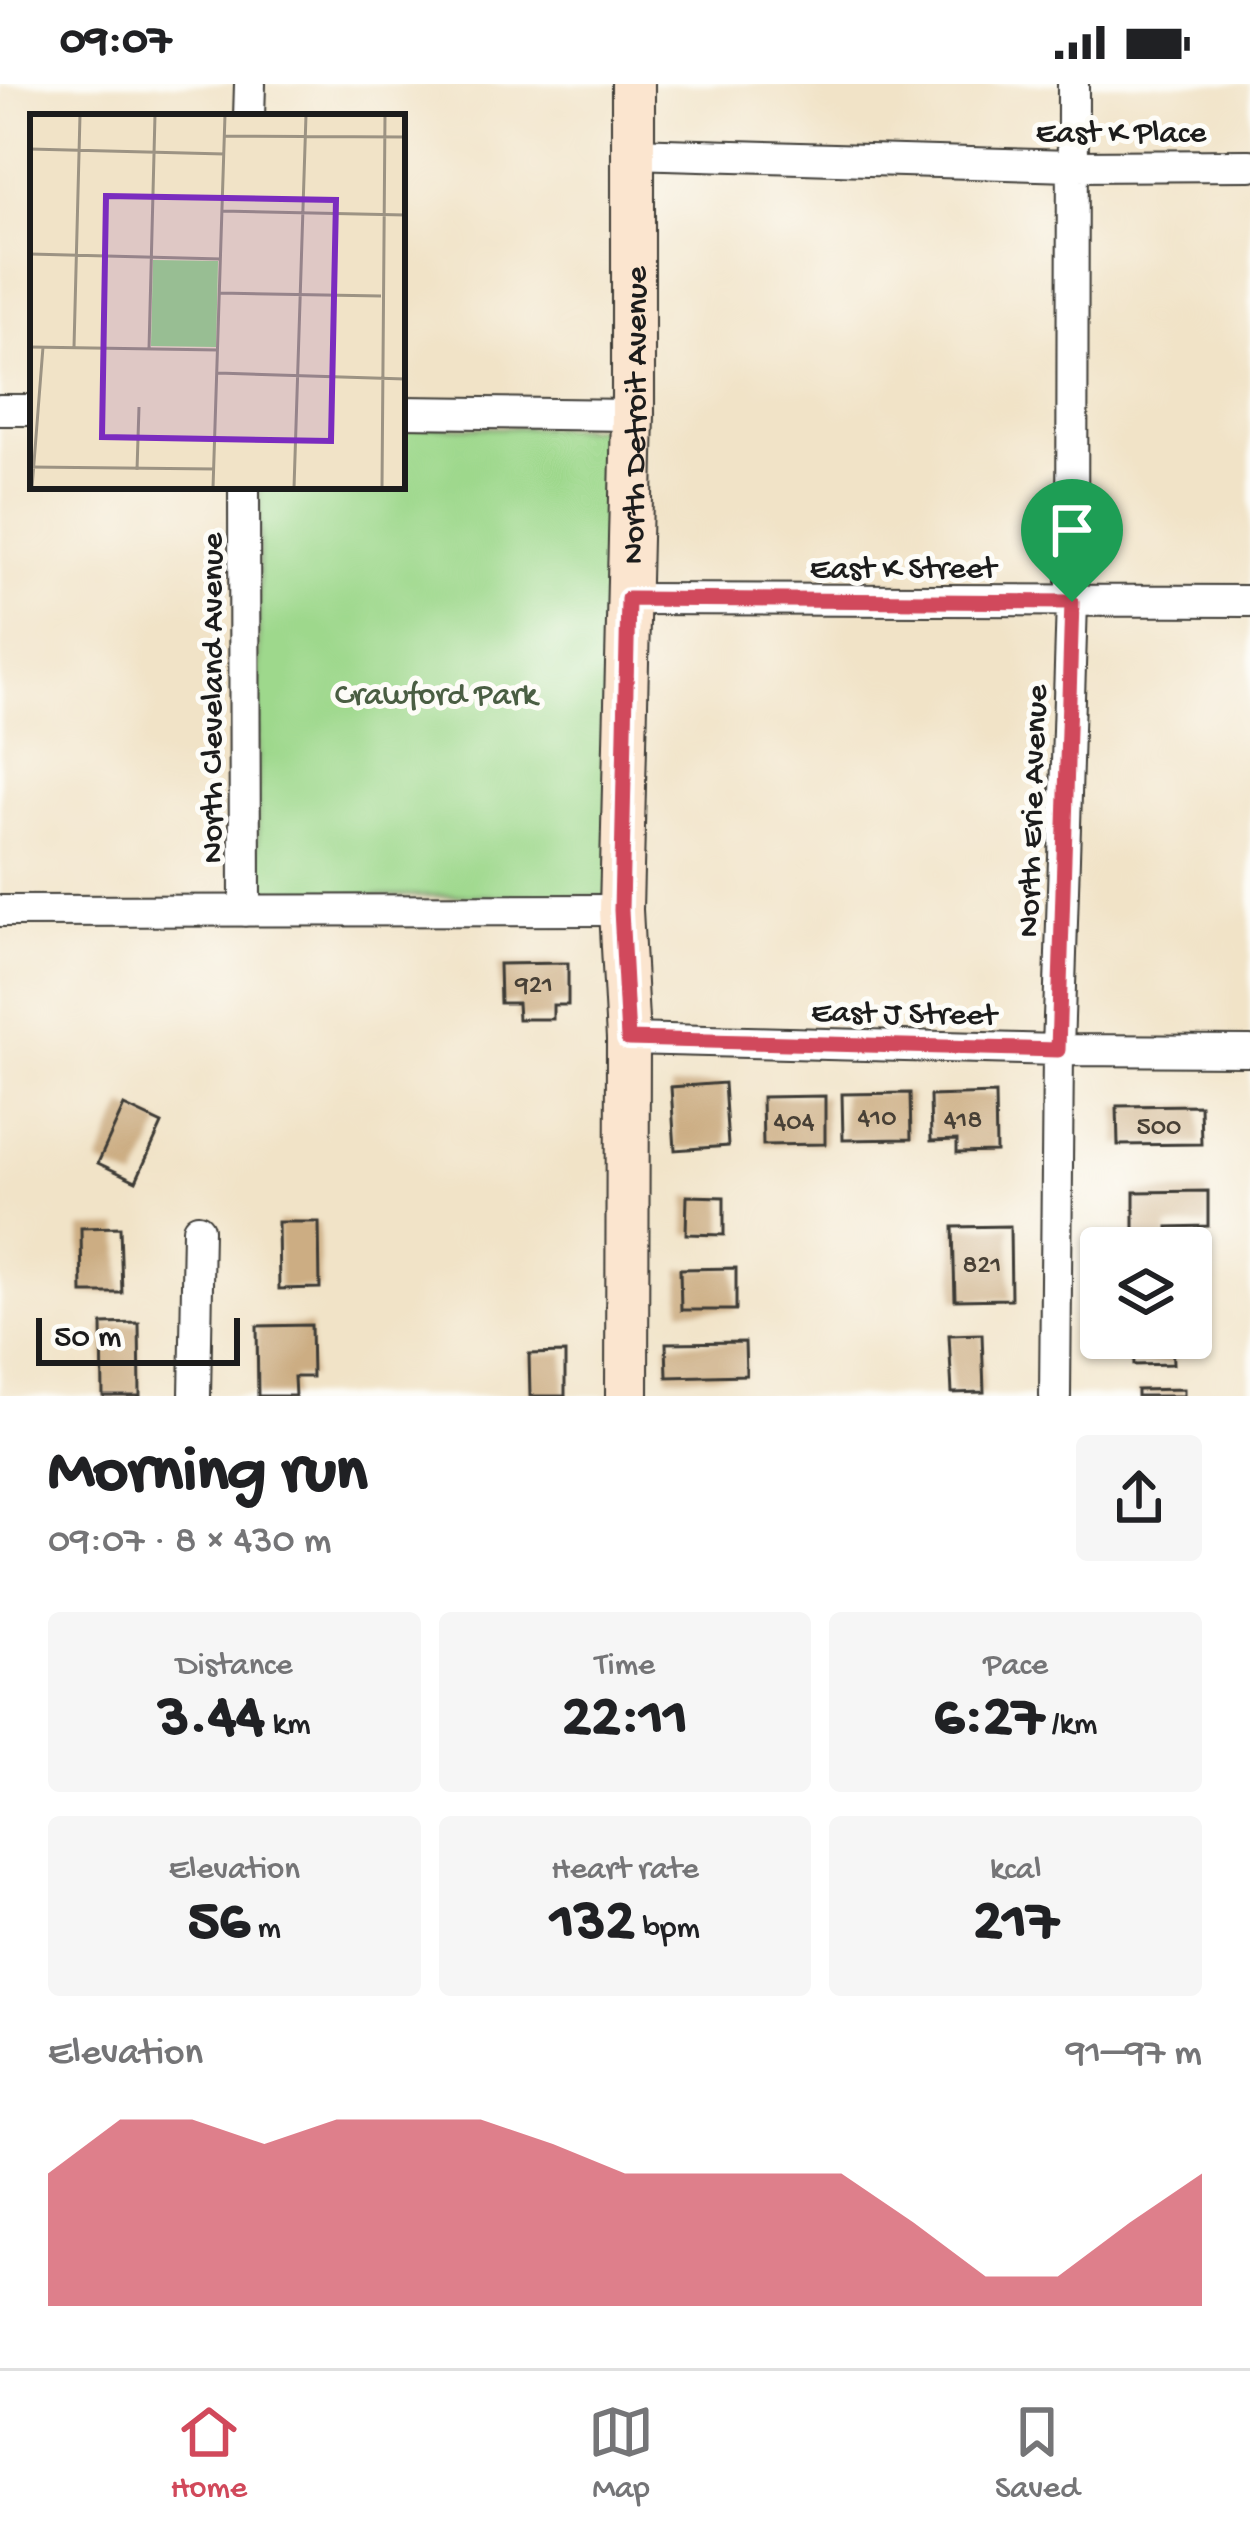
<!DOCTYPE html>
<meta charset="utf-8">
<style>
body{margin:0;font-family:"Gochi Hand",sans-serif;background:#f6f6f6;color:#202124;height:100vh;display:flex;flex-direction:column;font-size:45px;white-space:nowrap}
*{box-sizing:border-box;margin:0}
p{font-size:39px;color:#757577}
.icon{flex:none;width:66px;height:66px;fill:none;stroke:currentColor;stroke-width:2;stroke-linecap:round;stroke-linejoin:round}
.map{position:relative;height:1312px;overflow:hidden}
.details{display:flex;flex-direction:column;background:#fff;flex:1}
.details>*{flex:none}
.buttons{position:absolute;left:1080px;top:1143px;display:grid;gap:24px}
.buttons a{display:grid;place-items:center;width:132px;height:132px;border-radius:12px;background:#fff;box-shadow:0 3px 9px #0004;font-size:60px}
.scale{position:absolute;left:36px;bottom:30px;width:204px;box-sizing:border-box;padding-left:12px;border:6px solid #1c1c1c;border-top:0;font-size:33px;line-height:42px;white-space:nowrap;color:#1c1c1c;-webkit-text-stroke:9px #fdfcf7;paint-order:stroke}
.pin{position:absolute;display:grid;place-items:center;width:102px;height:102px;color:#fff;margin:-123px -51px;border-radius:50% 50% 50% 0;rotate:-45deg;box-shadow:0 0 12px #0007}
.pin .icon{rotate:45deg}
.round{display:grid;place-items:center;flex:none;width:126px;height:126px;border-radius:12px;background:#f6f6f6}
.headline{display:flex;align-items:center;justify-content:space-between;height:204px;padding:0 48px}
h1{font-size:66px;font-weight:700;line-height:90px}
.figures{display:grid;grid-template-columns:repeat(3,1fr);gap:18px;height:204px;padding:12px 48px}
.figures div{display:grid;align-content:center;border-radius:12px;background:#f6f6f6;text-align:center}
.figures b{font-size:60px;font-weight:700}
.figures small{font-size:33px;font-weight:400}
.figures p{font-size:33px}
.chart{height:336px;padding:24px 48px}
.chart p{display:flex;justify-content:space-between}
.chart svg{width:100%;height:216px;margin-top:12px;fill:#d1495b;opacity:.7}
.status{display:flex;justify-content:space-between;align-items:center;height:84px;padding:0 60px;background:#fff;direction:ltr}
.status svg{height:33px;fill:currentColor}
.tabs{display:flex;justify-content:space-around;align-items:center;height:168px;border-top:3px solid #e0e0e0;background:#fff;font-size:33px;color:#757577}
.tabs a{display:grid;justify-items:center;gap:6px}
.tabs .on{color:#d1495b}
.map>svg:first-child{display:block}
</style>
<div class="status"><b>09:07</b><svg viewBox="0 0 49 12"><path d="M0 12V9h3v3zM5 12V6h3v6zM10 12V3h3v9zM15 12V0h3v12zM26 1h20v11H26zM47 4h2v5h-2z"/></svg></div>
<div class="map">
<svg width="1250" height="1312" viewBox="0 0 1250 1312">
<rect width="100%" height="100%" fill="#fdfcf7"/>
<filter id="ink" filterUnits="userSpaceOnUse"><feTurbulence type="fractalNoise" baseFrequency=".00833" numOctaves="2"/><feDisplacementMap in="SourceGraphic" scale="24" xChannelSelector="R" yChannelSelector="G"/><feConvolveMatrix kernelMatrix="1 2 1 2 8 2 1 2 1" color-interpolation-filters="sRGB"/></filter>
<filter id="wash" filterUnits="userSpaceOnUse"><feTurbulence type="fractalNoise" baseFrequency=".004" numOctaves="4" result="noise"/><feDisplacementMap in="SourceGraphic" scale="48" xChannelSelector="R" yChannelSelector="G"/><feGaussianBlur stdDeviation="2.7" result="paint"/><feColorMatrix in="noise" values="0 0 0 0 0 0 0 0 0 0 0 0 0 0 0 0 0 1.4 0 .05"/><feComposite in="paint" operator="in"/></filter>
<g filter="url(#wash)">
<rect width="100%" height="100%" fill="#f1e3c7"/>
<path fill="#9ed88c" stroke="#5d7a54" stroke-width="3" d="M 402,343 L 615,344 L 613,813 L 257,811 L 259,402 L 402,402 Z"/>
<g id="blocks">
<path fill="#ccad83" d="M 568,879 L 568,921 L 553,921 L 553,935 L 518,935 L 517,919 L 500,919 L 499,880 Z
M 724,999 L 728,1062 L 675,1066 L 671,1003 Z
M 910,1009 L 911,1055 L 843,1056 L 842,1010 Z
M 995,1010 L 996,1068 L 957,1069 L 957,1056 L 931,1057 L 930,1012 Z
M 825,1012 L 825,1060 L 763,1061 L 762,1013 Z
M 1200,1021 L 1201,1060 L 1118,1061 L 1117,1022 Z
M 124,1022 L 162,1040 L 136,1097 L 98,1079 Z
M 1208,1107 L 1208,1142 L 1168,1143 L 1168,1164 L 1134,1164 L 1134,1108 Z
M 687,1112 L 724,1113 L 724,1151 L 686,1150 Z
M 278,1138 L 319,1138 L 320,1204 L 279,1205 Z
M 1010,1142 L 1011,1215 L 955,1216 L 953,1143 Z
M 120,1143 L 122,1209 L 82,1209 L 81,1144 Z
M 736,1184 L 736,1226 L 681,1226 L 680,1185 Z
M 1191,1220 L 1197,1220 L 1198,1244 L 1191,1244 Z
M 139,1239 L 140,1312 L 103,1312 L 102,1240 Z
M 311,1241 L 312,1293 L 294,1293 L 295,1312 L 258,1312 L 257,1242 Z
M 982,1250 L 984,1308 L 952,1309 L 949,1251 Z
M 1133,1254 L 1172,1254 L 1173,1280 L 1134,1281 Z
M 745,1258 L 746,1291 L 667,1293 L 666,1259 Z
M 565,1269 L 565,1312 L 530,1312 L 529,1270 Z
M 1184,1305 L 1184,1312 L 1137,1312 L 1137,1306 Z"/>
</g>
</g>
<g filter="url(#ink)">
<use href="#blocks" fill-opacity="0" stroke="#3c3a36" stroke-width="3"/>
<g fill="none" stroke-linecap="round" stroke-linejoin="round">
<g stroke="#3c3a36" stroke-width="34">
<path id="street" d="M 249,33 L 250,0
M 631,69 L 1071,82 L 1250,81
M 0,326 L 33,326
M 402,328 L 633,331
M 244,402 L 245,827
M 628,515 L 1250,517
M 0,827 L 621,826
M 628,955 L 1058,966 L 1250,967
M 195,1312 L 198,1145
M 1055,1312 L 1058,966 L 1072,518 L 1073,0"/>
</g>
<g stroke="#3c3a36" stroke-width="46">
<g id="secondary">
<path id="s1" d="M 627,1312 L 628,955 L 621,826 L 633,331 L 633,0"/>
</g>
</g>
<use href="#street" stroke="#fff" stroke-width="30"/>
<use href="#secondary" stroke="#fbe5cf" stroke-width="42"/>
</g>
</g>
<g fill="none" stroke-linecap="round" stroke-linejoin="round" filter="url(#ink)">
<g stroke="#fff" stroke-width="24">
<path id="route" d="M 628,515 L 1072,518 L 1058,966 L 628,955 L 621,826 Z"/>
</g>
<use href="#route" stroke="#d1495b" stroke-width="15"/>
</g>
<g text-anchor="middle" stroke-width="10" stroke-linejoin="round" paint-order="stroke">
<g font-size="27" fill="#484036">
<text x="534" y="908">921</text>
<text x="877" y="1041">410</text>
<text x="963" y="1043">418</text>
<text x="794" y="1045">404</text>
<text x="1159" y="1050">500</text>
<text x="982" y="1188">821</text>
</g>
<g font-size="33" fill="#1c1c1c" stroke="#fdfcf7">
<text x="1121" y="57">East K Place</text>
<text dy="12" stroke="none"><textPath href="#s1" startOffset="981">North Detroit Avenue</textPath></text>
<text x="903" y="493">East K Street</text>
<text transform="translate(209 614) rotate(-90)" y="12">North Cleveland Avenue</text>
<text transform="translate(1029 727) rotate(-88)" y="12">North Erie Avenue</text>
<text transform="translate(904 926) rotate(1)" y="12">East J Street</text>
</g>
<g font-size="33" fill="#4a5e43" stroke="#fdfcf7">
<text x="436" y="619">Crawford Park</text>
</g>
</g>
<g transform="translate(30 30)">
<rect width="375" height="375" fill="#f1e3c7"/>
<path d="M 123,146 L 188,147 L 186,233 L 121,232 Z" fill="#9ed88c"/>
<path fill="none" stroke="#9c9383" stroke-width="3" d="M 195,22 L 375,23M 0,35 L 194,40M 192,97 L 375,101M 0,140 L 191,145M 190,179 L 351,182M 0,233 L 188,236M 44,233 L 50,1M 119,235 L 125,1M 188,259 L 375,265M 0,353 L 185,355M 107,356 L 109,293M 2,374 L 13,233M 183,374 L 195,1M 264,374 L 276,1M 352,374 L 355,1"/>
<path fill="#7b2cbf" fill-opacity="0.15" stroke="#7b2cbf" stroke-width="6" d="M 76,82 L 306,86 L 301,327 L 72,323 Z"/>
<rect width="375" height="375" fill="none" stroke="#1c1c1c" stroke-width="6"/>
</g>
</svg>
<div class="buttons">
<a><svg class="icon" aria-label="layers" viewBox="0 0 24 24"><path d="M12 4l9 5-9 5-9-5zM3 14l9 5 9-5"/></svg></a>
</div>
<div class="scale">50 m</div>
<div class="pin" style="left:1072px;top:518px;background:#1e9e55"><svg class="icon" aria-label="arrive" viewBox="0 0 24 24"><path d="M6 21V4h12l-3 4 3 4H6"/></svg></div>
</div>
<section class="details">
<div class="headline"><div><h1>Morning run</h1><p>09:07 · 8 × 430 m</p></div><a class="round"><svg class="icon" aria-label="share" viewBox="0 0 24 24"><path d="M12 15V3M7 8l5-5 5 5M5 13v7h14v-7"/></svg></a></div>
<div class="figures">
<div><p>Distance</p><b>3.44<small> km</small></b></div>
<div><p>Time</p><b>22:11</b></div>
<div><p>Pace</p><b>6:27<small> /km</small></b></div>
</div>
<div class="figures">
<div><p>Elevation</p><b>56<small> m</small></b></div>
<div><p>Heart rate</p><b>132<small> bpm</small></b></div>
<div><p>kcal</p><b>217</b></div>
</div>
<div class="chart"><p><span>Elevation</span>91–97 m</p>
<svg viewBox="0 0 160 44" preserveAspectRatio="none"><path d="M0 44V17L10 6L20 6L30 11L40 6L50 6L60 6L70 11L80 17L90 17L100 17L110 17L120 27L130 38L140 38L150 27L160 17V44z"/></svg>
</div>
</section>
<nav class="tabs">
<a class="on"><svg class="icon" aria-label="home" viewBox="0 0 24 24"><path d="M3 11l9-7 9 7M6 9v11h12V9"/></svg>Home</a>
<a><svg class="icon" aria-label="map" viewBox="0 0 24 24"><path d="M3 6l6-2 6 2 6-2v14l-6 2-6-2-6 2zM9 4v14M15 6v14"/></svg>Map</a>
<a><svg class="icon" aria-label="saved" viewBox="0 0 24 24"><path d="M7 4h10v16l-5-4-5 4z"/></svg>Saved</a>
</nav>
